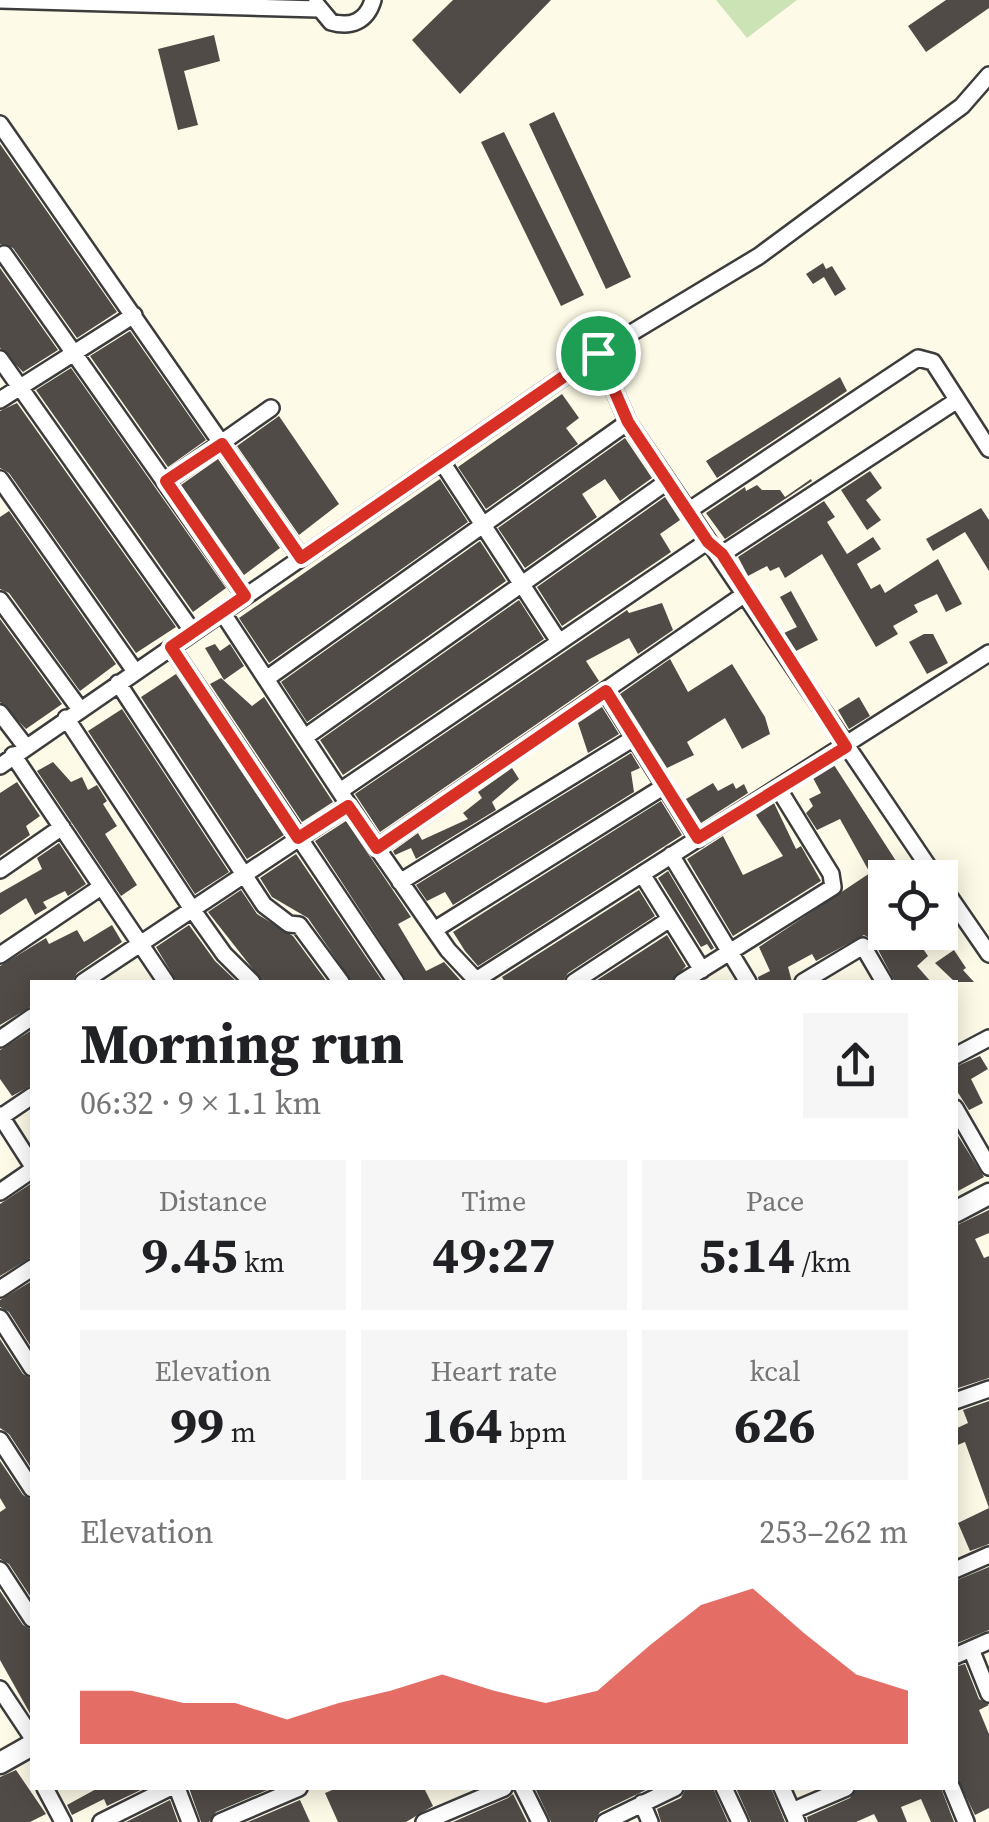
<!DOCTYPE html>
<meta charset="utf-8">
<style>
body{margin:0;font-family:"Source Serif 4",serif;background:#f6f6f6;color:#202124;height:100vh;display:flex;flex-direction:column;font-size:38px;white-space:nowrap}
*{box-sizing:border-box;margin:0}
p{font-size:32px;color:#757577}
.icon{flex:none;width:55px;height:55px;fill:none;stroke:currentColor;stroke-width:2;stroke-linecap:round;stroke-linejoin:round}
.map{position:relative;flex:1;overflow:hidden}
.panel{position:absolute;left:30px;top:980px;width:928px;height:810px;display:flex;flex-direction:column;background:#fff;border-radius:0px;box-shadow:0 5px 25px #0003}
.panel>*{flex:none}
.controls{position:absolute;left:868px;top:860px;display:grid;gap:20px}
.controls a{display:grid;place-items:center;width:90px;height:90px;border-radius:0px;background:#fff;box-shadow:0 5px 25px #0003;font-size:50px}
.pin{position:absolute;display:grid;place-items:center;width:85px;height:85px;color:#fff;margin:-42px;border:5px solid #fff;border-radius:50%;box-shadow:0 2px 10px #0007}
.round{display:grid;place-items:center;flex:none;width:105px;height:105px;border-radius:0px;background:#f6f6f6}
.headline{display:flex;align-items:center;justify-content:space-between;height:170px;padding:0 50px}
h1{font-size:55px;font-weight:700;line-height:75px}
.metrics{display:grid;grid-template-columns:repeat(3,1fr);gap:15px;height:170px;padding:10px 50px}
.metrics div{display:grid;align-content:center;border-radius:0px;background:#f6f6f6;text-align:center}
.metrics b{font-size:50px;font-weight:700}
.metrics small{font-size:28px;font-weight:400}
.metrics p{font-size:28px}
.chart{height:280px;padding:20px 50px}
.chart p{display:flex;justify-content:space-between}
.chart svg{width:100%;height:180px;margin-top:10px;fill:#d93025;opacity:.7}
.map>svg:first-child{display:block}
</style>
<div class="map">
<svg width="989" height="1822" viewBox="0 0 989 1822">
<rect width="100%" height="100%" fill="#fdfae7"/>
<path fill="#cce4b5" d="M 716,0 L 797,0 L 747,38 Z"/>
<path fill="#514b47" d="M 453,0 L 551,0 L 460,94 L 412,40 Z
M 946,0 L 989,0 L 989,8 L 926,52 L 908,26 Z
M 214,35 L 220,61 L 184,71 L 198,125 L 178,130 L 158,49 Z
M 554,112 L 631,277 L 606,289 L 529,124 Z
M 504,132 L 584,295 L 561,306 L 481,142 Z
M 0,144 L 117,312 L 77,338 L 13,248 L 0,244 Z
M 823,263 L 826,269 L 832,266 L 846,289 L 835,296 L 824,277 L 813,284 L 806,274 Z
M 0,268 L 58,350 L 23,372 L 0,348 Z
M 130,331 L 206,440 L 168,467 L 90,356 Z
M 71,368 L 226,588 L 193,612 L 36,390 Z
M 840,377 L 847,391 L 717,478 L 706,461 Z
M 562,394 L 579,418 L 566,428 L 578,444 L 486,509 L 458,467 Z
M 17,403 L 176,627 L 136,653 L 9,473 L 0,468 L 0,411 Z
M 279,416 L 339,504 L 299,535 L 237,446 Z
M 625,438 L 652,478 L 620,501 L 605,479 L 582,494 L 597,517 L 525,568 L 498,528 Z
M 218,459 L 280,548 L 244,575 L 181,485 Z
M 870,471 L 882,488 L 866,500 L 881,520 L 867,530 L 841,490 Z
M 440,479 L 468,522 L 269,663 L 239,618 Z
M 811,479 L 812,481 L 725,539 L 706,513 L 745,487 L 746,491 L 757,485 L 762,490 L 780,490 L 785,497 Z
M 665,497 L 680,520 L 660,534 L 671,552 L 562,626 L 537,587 Z
M 824,501 L 835,517 L 827,522 L 847,554 L 873,537 L 881,549 L 857,564 L 871,589 L 880,584 L 885,593 L 938,559 L 962,604 L 946,612 L 937,594 L 914,605 L 918,612 L 893,626 L 898,634 L 876,647 L 822,554 L 785,578 L 779,567 L 770,571 L 767,566 L 748,576 L 738,557 Z
M 981,508 L 989,520 L 989,571 L 965,532 L 933,551 L 926,539 Z
M 9,511 L 116,664 L 80,691 L 9,593 L 0,589 L 0,517 Z
M 480,541 L 506,581 L 307,722 L 281,682 Z
M 791,591 L 818,640 L 796,651 L 784,633 L 797,627 L 780,597 Z
M 519,600 L 544,639 L 343,775 L 320,740 Z
M 662,603 L 673,630 L 638,654 L 629,638 L 586,661 L 599,681 L 380,832 L 355,794 L 627,610 L 629,613 Z
M 0,619 L 62,704 L 26,729 L 0,702 Z
M 924,634 L 933,634 L 948,663 L 927,674 L 909,642 Z
M 215,644 L 220,651 L 230,644 L 244,666 L 224,680 L 205,648 Z
M 670,659 L 688,692 L 732,664 L 765,717 L 770,734 L 742,749 L 725,718 L 687,742 L 694,755 L 667,768 L 620,694 Z
M 176,674 L 284,835 L 247,859 L 141,697 Z
M 221,678 L 252,706 L 264,697 L 333,802 L 302,822 L 210,684 Z
M 859,697 L 870,716 L 849,729 L 838,710 Z
M 602,707 L 619,734 L 588,753 L 578,723 Z
M 122,709 L 229,872 L 195,894 L 88,731 Z
M 631,753 L 640,768 L 631,772 L 634,792 L 453,905 L 445,892 L 427,901 L 416,885 Z
M 53,762 L 71,782 L 82,777 L 88,790 L 97,785 L 107,801 L 103,804 L 117,826 L 105,834 L 137,885 L 121,896 L 37,771 Z
M 834,765 L 907,878 L 885,878 L 885,932 L 940,932 L 919,943 L 928,956 L 917,966 L 931,982 L 895,982 L 873,940 L 864,935 L 816,961 L 812,954 L 788,967 L 792,982 L 759,982 L 758,977 L 770,971 L 759,947 L 870,873 L 840,819 L 817,830 L 806,813 L 813,806 L 809,799 L 821,793 L 813,778 Z
M 512,768 L 519,779 L 492,802 L 496,810 L 416,859 L 411,848 L 395,855 L 393,851 L 418,833 L 422,840 L 468,819 L 463,813 L 482,798 L 478,792 Z
M 17,782 L 40,816 L 26,826 L 30,835 L 0,856 L 0,793 Z
M 713,783 L 718,791 L 733,783 L 736,789 L 744,784 L 748,793 L 701,823 L 686,799 Z
M 661,801 L 682,835 L 478,966 L 465,951 L 453,932 Z
M 774,803 L 796,849 L 801,846 L 821,881 L 733,936 L 687,859 L 723,836 L 743,875 L 783,856 L 756,815 Z
M 346,821 L 411,917 L 398,924 L 426,971 L 444,962 L 460,980 L 407,982 L 315,841 Z
M 59,843 L 86,884 L 68,896 L 65,891 L 43,902 L 47,908 L 35,915 L 26,898 L 0,915 L 0,893 L 42,869 L 37,858 Z
M 296,854 L 383,982 L 352,982 L 308,918 L 272,897 L 260,878 Z
M 668,871 L 714,948 L 711,950 L 707,944 L 701,947 L 658,878 Z
M 241,890 L 257,914 L 293,936 L 327,982 L 263,982 L 208,912 Z
M 639,890 L 655,916 L 568,973 L 563,982 L 505,982 L 502,977 Z
M 112,925 L 122,942 L 77,973 L 72,982 L 32,982 L 32,1006 L 0,1025 L 0,966 L 46,938 L 49,944 L 77,930 L 84,942 Z
M 189,925 L 215,961 L 237,982 L 177,982 L 156,947 Z
M 667,935 L 686,966 L 671,982 L 594,982 Z
M 954,950 L 966,968 L 963,970 L 974,982 L 955,982 L 935,963 Z
M 32,1030 L 32,1085 L 12,1096 L 0,1079 L 0,1050 Z
M 980,1056 L 988,1069 L 971,1079 L 983,1103 L 969,1110 L 955,1088 L 955,1067 Z
M 958,1136 L 984,1177 L 958,1191 L 955,1138 Z
M 32,1183 L 32,1257 L 0,1276 L 0,1204 Z
M 989,1210 L 989,1233 L 975,1239 L 984,1258 L 989,1256 L 989,1378 L 955,1389 L 955,1226 Z
M 32,1281 L 32,1348 L 9,1312 L 0,1307 L 0,1300 Z
M 0,1339 L 23,1374 L 32,1379 L 32,1469 L 9,1434 L 0,1428 Z
M 989,1401 L 989,1544 L 970,1551 L 958,1523 L 989,1508 L 965,1442 L 955,1446 L 955,1429 L 968,1423 L 963,1410 Z
M 0,1461 L 23,1495 L 32,1500 L 32,1599 L 9,1564 L 0,1559 L 0,1512 L 6,1508 L 0,1498 Z
M 989,1567 L 989,1630 L 955,1644 L 955,1581 Z
M 0,1591 L 23,1625 L 32,1630 L 32,1717 L 0,1660 Z
M 965,1664 L 979,1699 L 989,1705 L 979,1710 L 989,1734 L 989,1808 L 975,1815 L 955,1774 L 955,1667 Z
M 16,1770 L 46,1814 L 30,1822 L 0,1822 L 0,1777 Z
M 98,1788 L 145,1788 L 107,1806 L 104,1799 L 72,1815 L 67,1805 Z
M 189,1788 L 237,1790 L 272,1788 L 216,1812 L 209,1822 L 201,1822 Z
M 337,1788 L 424,1788 L 433,1806 L 406,1822 L 338,1822 L 325,1793 Z
M 535,1788 L 650,1788 L 600,1812 L 594,1822 L 551,1822 Z
M 686,1788 L 713,1788 L 728,1822 L 661,1822 L 657,1809 L 681,1798 Z
M 736,1788 L 771,1788 L 785,1822 L 751,1822 Z
M 857,1788 L 941,1788 L 954,1822 L 931,1822 L 921,1799 L 901,1807 L 907,1822 L 878,1822 L 874,1814 L 856,1822 L 808,1822 L 807,1817 L 850,1798 Z
M 513,1794 L 527,1822 L 453,1822 L 508,1798 Z
M 170,1800 L 178,1822 L 126,1822 Z
M 300,1800 L 310,1822 L 248,1822 Z"/>
<g fill="none" stroke-linecap="round" stroke-linejoin="round">
<g stroke="#3c3c3c" stroke-width="20">
<path id="minor" d="M 0,0 L 318,9
M 316,4 L 331,22 C 351,28 367,21 373,0
M 0,124 L 301,558
M 4,254 L 245,596
M 598,353 L 628,422 L 936,878
M 0,359 L 193,632
M 0,400 L 134,315
M 442,462 L 558,640
M 0,479 L 134,670
M 167,481 L 271,408
M 688,511 L 918,358 L 933,362 L 989,449
M 722,554 L 956,401
M 0,600 L 79,708
M 222,612 L 377,848 L 448,950 L 478,982
M 171,647 L 396,982
M 266,679 L 628,422
M 118,683 L 264,905 L 289,924 L 299,925 L 341,982
M 605,691 L 698,839
M 0,713 L 26,747
M 66,718 L 192,909 L 224,954 L 252,982
M 305,737 L 668,481
M 13,755 L 166,982
M 0,766 L 598,353 L 759,256 L 962,106 L 989,75
M 340,791 L 708,541
M 377,848 L 745,594
M 671,855 L 748,982
M 0,870 L 62,827
M 642,874 L 702,970
M 400,882 L 634,738
M 940,883 L 989,954
M 434,930 L 663,787
M 0,955 L 101,887
M 83,982 L 349,805
M 473,982 L 989,653
M 574,982 L 670,919
M 682,982 L 833,887 L 831,874 L 778,788
M 803,982 L 863,946 L 884,982
M 0,1039 L 32,1017
M 955,1056 L 989,1038
M 955,1108 L 989,1167
M 0,1115 L 32,1165
M 1,1117 L 32,1096
M 0,1192 L 32,1170
M 0,1289 L 32,1268
M 0,1318 L 32,1368
M 955,1401 L 989,1389
M 0,1440 L 32,1489
M 0,1570 L 32,1619
M 955,1570 L 989,1555
M 971,1649 L 989,1694
M 955,1656 L 989,1641
M 0,1689 L 32,1737
M 45,1788 L 63,1822
M 177,1788 L 190,1822
M 523,1788 L 540,1822
M 724,1788 L 740,1822
M 782,1788 L 797,1822
M 952,1788 L 966,1822
M 642,1803 L 650,1822
M 792,1811 L 846,1788
M 101,1822 L 169,1788
M 220,1822 L 299,1788
M 424,1822 L 504,1788
M 605,1822 L 675,1788"/>
</g>
<g stroke="#3c3c3c" stroke-width="25">
<path id="tertiary" d="M 955,1212 L 989,1194
M 0,1763 L 32,1745"/>
</g>
<use href="#minor" stroke="#fff" stroke-width="15"/>
<use href="#tertiary" stroke="#fff" stroke-width="20"/>
</g>
<g fill="none" stroke-linecap="round" stroke-linejoin="round">
<g stroke="#fff" stroke-width="20">
<path id="route" d="M 598,353 L 628,422 L 708,542 L 722,554 L 846,747 L 698,838 L 606,691 L 377,848 L 348,806 L 298,838 L 171,647 L 245,596 L 166,481 L 222,444 L 301,558 Z"/>
</g>
<use href="#route" stroke="#d93025" stroke-width="12"/>
</g>
</svg>
<div class="controls">
<a><svg class="icon" aria-label="locate" viewBox="0 0 24 24"><circle cx="12" cy="12" r="6"/><path d="M12 2v4M12 18v4M2 12h4M18 12h4"/></svg></a>
</div>
<div class="pin" style="left:598px;top:353px;background:#1e9e55"><svg class="icon" aria-label="arrive" viewBox="0 0 24 24"><path d="M6 21V4h12l-3 4 3 4H6"/></svg></div>
<section class="panel">
<div class="headline"><div><h1>Morning run</h1><p>06:32 · 9 × 1.1 km</p></div><a class="round"><svg class="icon" aria-label="share" viewBox="0 0 24 24"><path d="M12 15V3M7 8l5-5 5 5M5 13v7h14v-7"/></svg></a></div>
<div class="metrics">
<div><p>Distance</p><b>9.45<small> km</small></b></div>
<div><p>Time</p><b>49:27</b></div>
<div><p>Pace</p><b>5:14<small> /km</small></b></div>
</div>
<div class="metrics">
<div><p>Elevation</p><b>99<small> m</small></b></div>
<div><p>Heart rate</p><b>164<small> bpm</small></b></div>
<div><p>kcal</p><b>626</b></div>
</div>
<div class="chart"><p><span>Elevation</span>253–262 m</p>
<svg viewBox="0 0 160 44" preserveAspectRatio="none"><path d="M0 44V31L10 31L20 34L30 34L40 38L50 34L60 31L70 27L80 31L90 34L100 31L110 20L120 10L130 6L140 17L150 27L160 31V44z"/></svg>
</div>
</section>
</div>
